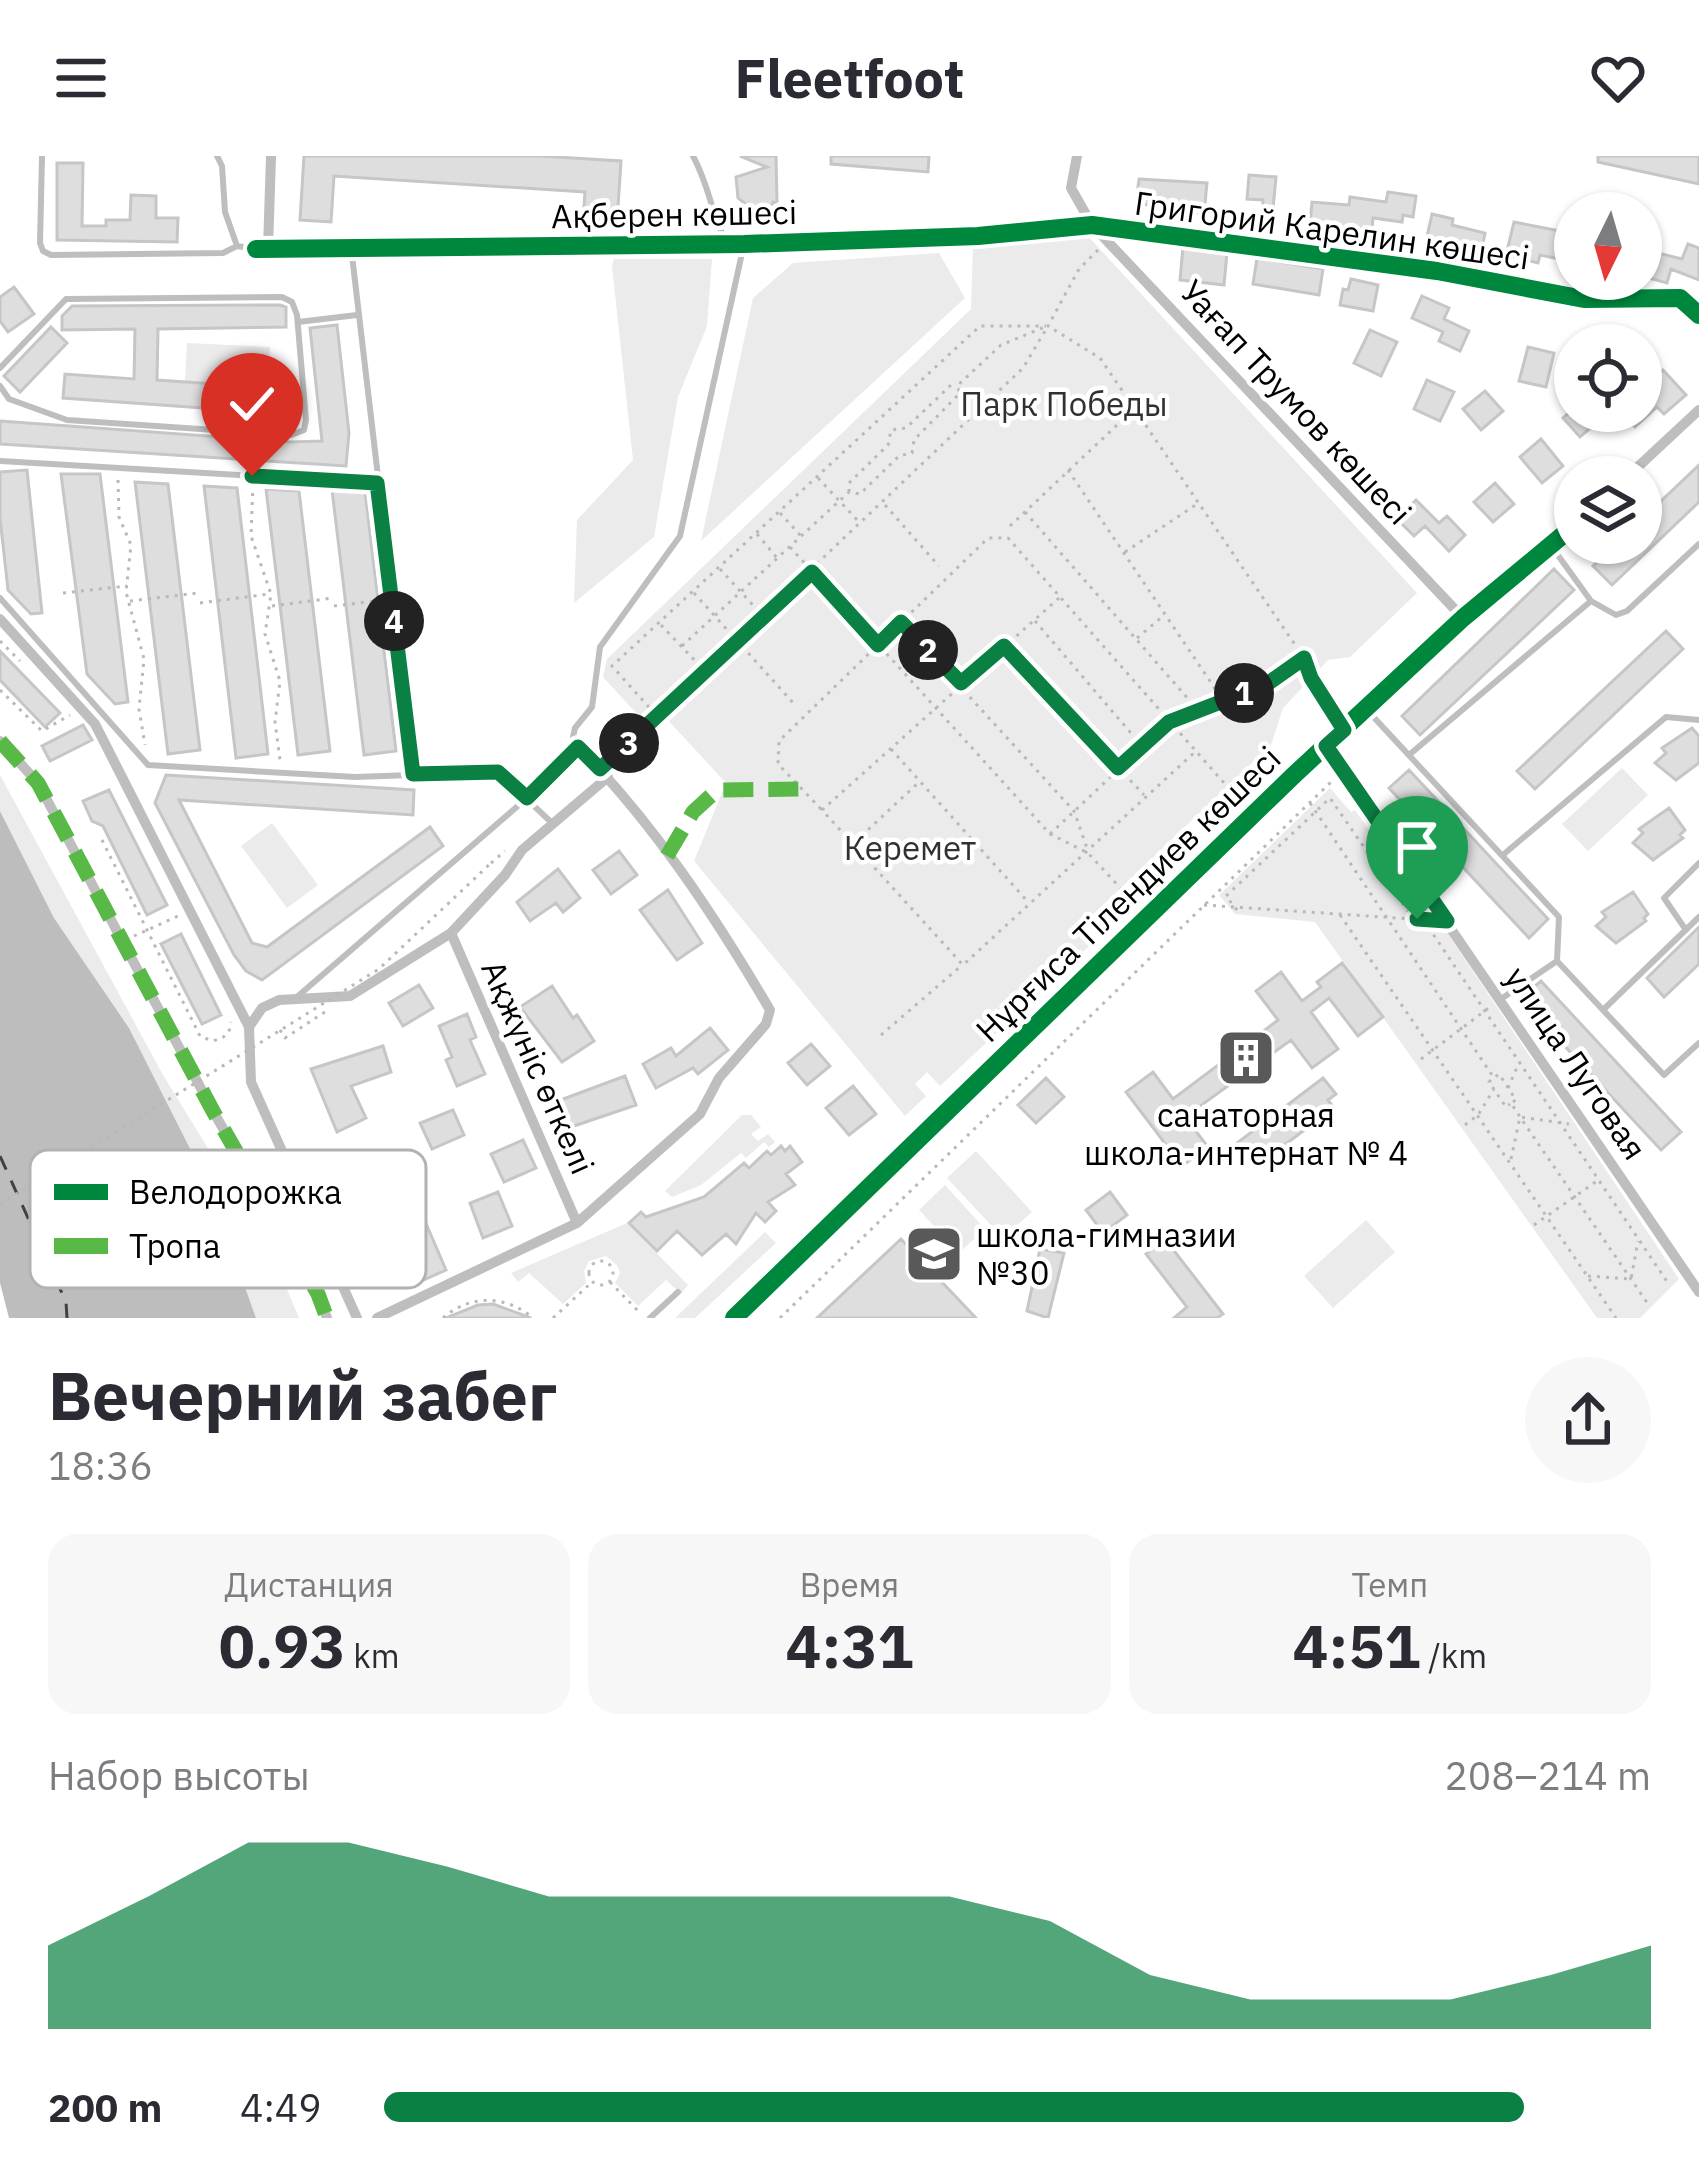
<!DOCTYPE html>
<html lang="ru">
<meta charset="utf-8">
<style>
body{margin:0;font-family:"IBM Plex Sans",sans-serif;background:#f7f7f7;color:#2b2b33;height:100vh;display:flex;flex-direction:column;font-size:45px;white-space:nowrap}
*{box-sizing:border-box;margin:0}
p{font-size:39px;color:#7c7c81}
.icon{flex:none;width:66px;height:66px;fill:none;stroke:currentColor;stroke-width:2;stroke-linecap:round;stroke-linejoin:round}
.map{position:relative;height:1162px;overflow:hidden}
.sheet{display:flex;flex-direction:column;background:#fff;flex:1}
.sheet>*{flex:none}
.needle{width:78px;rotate:185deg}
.buttons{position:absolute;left:1554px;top:36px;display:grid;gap:24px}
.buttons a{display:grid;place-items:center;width:108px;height:108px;border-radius:50%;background:#fff;box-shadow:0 3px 9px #0004;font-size:60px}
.pin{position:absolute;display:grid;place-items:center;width:102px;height:102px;color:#fff;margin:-123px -51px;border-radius:50% 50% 50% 0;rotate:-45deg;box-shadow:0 0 12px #0007}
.pin .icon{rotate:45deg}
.km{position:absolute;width:60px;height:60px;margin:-30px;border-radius:50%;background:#222;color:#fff;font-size:33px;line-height:60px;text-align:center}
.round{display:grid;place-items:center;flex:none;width:126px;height:126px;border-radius:63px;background:#f7f7f7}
.headline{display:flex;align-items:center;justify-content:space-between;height:204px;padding:0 48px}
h1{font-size:66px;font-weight:800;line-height:90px}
.figures{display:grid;grid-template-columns:repeat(3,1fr);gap:18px;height:204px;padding:12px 48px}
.figures div{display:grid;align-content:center;border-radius:30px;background:#f7f7f7;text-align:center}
.figures b{font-size:60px;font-weight:800}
.figures small{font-size:33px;font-weight:400}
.figures p{font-size:33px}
.chart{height:336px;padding:24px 48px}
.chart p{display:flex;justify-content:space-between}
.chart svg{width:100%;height:216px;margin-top:12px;fill:#0b8043;opacity:.7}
ul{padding:0 48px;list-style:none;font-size:39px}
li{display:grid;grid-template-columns:192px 144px 1fr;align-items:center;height:90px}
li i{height:30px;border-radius:15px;background:#0b8043}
header{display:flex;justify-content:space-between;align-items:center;height:156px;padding:0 48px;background:#fff;font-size:54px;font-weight:800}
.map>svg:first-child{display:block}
</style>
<header><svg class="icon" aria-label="menu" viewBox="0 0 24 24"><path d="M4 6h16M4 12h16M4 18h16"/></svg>Fleetfoot<svg class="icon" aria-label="heart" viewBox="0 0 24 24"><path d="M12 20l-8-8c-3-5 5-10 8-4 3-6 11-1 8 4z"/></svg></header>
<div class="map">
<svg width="1699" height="1162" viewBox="0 0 1699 1162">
<rect width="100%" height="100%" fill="#fff"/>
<path fill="#ebebeb" d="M 1086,78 L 1417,437 L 1350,501 L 1328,504 L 1283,552 L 1271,589 L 1083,768 L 1097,783 L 940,930 L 927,916 L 915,928 L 926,940 L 905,960 L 694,705 L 726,627 L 664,560 L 650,572 L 603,521 L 607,503 L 971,153 L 973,88 Z
M 939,97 L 965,142 L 701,385 L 753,142 L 793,107 Z
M 614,103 L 712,103 L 707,170 L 678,241 L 654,381 L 574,447 L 577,364 L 633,304 L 612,110 Z
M 187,187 L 270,191 L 268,229 L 185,225 Z
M 1622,612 L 1648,639 L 1588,695 L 1562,668 Z
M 0,619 L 163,919 L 220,1012 L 246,1070 L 281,1119 L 299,1162 L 256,1162 L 209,1030 L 129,872 L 54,762 L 0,655 Z
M 1330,632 L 1351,656 L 1355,654 L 1435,768 L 1442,769 L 1679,1123 L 1640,1162 L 1597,1162 L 1315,766 L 1235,758 L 1219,739 Z
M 272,667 L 318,729 L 287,752 L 241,690 Z
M 742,959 L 751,959 L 761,971 L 751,978 L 758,985 L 768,978 L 775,986 L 769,991 L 764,986 L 746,1002 L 741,997 L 701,1029 L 672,1041 L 665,1035 Z
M 976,995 L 1032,1056 L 1003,1082 L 947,1022 Z
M 945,1029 L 985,1073 L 959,1097 L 919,1054 Z
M 1366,1064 L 1395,1096 L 1333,1152 L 1304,1120 Z
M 627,1067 L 688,1129 L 681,1138 L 666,1124 L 638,1150 L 615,1127 L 620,1117 L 617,1109 L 606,1100 L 589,1105 L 584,1115 L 586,1127 L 563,1148 L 529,1117 L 518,1126 L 511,1117 Z
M 765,1076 L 776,1087 L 695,1162 L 675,1162 Z"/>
<path fill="#bdbdbd" d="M 0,655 L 54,762 L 129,872 L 209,1030 L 256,1162 L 9,1162 L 0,1127 Z"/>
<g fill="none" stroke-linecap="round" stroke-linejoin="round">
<path stroke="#424242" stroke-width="3" stroke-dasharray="15 12" stroke-linecap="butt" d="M 0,1000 L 66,1146 L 67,1162"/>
</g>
<path fill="#dedede" stroke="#c6c6c6" stroke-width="3" d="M 304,0 L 541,0 L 621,5 L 617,66 L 583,64 L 585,36 L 334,20 L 331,66 L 300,64 Z
M 740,0 L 776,0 L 777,47 L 773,46 L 771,52 L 748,50 L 738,42 L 736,21 L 767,11 Z
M 831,0 L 929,0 L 928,16 L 831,8 Z
M 1598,0 L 1699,0 L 1699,28 L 1598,6 Z
M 57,7 L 83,7 L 82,70 L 106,70 L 106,64 L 130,64 L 131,39 L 156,40 L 156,62 L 178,62 L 177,86 L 57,84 Z
M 1249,19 L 1276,21 L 1273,53 L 1263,52 L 1263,44 L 1247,43 Z
M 1139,23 L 1207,27 L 1204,58 L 1136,47 Z
M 1388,36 L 1416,40 L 1413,61 L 1403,59 L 1402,66 L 1373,62 L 1372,73 L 1310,68 L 1312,46 L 1349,49 L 1350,41 L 1386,46 Z
M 1432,58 L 1453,63 L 1452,69 L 1485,77 L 1482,92 L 1475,91 L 1474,97 L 1426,85 Z
M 1514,66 L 1575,78 L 1569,105 L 1540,99 L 1538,107 L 1506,99 Z
M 1688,88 L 1699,92 L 1699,124 L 1671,113 L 1667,127 L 1641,120 L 1646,94 L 1682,103 Z
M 1183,91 L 1227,97 L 1224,129 L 1180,124 Z
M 1257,102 L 1323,113 L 1319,139 L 1253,128 Z
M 1351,123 L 1378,129 L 1373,155 L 1340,149 L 1343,133 L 1348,134 Z
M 14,131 L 34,158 L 8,176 L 0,165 L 0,141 Z
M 1422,140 L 1449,152 L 1444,163 L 1469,175 L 1460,195 L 1439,185 L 1443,176 L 1412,162 Z
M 280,149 L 286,151 L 286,171 L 158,173 L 157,224 L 291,233 L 289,258 L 63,242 L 65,218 L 134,223 L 135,173 L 62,174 L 62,160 L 72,150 Z
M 337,169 L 349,277 L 346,310 L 0,288 L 0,265 L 290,286 L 322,285 L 310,172 Z
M 51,171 L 67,187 L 20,236 L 4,220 Z
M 1370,174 L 1397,186 L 1381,220 L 1354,207 Z
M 1528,191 L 1554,197 L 1546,231 L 1519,225 Z
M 1663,214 L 1686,239 L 1664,258 L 1657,251 L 1635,271 L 1630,266 L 1624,271 L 1614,260 L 1600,272 L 1596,267 L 1580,281 L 1563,262 L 1571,255 L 1641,255 L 1641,234 Z
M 1427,224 L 1454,236 L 1440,265 L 1414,253 Z
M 1485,235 L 1503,255 L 1481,274 L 1463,253 Z
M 1541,283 L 1563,310 L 1542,327 L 1520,301 Z
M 1699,309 L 1699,346 L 1612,429 L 1593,410 L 1617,387 L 1641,387 L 1641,364 Z
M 27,314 L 42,457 L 31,458 L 8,434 L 0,362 L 0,316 Z
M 61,318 L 100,318 L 128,546 L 115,548 L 87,518 Z
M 135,326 L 168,328 L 200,594 L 168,598 Z
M 1495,327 L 1514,348 L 1493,366 L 1474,346 Z
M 204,330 L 237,332 L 268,598 L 236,602 Z
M 266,333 L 299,335 L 330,595 L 298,599 Z
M 332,334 L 365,335 L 396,595 L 364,599 Z
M 1416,344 L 1439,367 L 1447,360 L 1465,379 L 1449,395 L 1425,370 L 1414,380 L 1397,363 Z
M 1554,413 L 1574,434 L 1420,579 L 1402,560 Z
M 1666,475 L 1683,493 L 1535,633 L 1517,615 Z
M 0,495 L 60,557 L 45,571 L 0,524 Z
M 83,569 L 92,584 L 50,605 L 42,590 Z
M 1692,572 L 1699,580 L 1699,607 L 1676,624 L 1655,607 L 1666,597 L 1662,592 Z
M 1409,614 L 1548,763 L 1529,782 L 1389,632 Z
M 166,619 L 414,634 L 413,659 L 179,644 L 252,787 L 267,791 L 430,671 L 443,690 L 262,824 L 246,815 L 234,799 L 155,647 Z
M 109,634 L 167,749 L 147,759 L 103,670 L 92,665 L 83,645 Z
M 1669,652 L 1685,674 L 1680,679 L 1683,682 L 1653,704 L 1633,687 L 1643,677 L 1639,673 Z
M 619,695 L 637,719 L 611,738 L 593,714 Z
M 558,713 L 580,742 L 563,756 L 556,747 L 530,765 L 517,746 Z
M 668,734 L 702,787 L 677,804 L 640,754 Z
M 1633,736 L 1648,758 L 1644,762 L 1646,765 L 1616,787 L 1596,770 L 1606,761 L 1602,756 Z
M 1699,771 L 1699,808 L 1664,841 L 1647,822 Z
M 181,778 L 221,859 L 202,868 L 161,788 Z
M 1342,807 L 1383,861 L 1358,880 L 1329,842 L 1311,856 L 1338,893 L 1312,912 L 1291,884 L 1185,961 L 1208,991 L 1182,1010 L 1126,936 L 1153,916 L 1173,943 L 1278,864 L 1256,835 L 1281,816 L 1302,845 L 1321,831 L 1317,826 Z
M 1541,825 L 1681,976 L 1661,994 L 1520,842 Z
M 419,829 L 433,852 L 403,870 L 389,847 Z
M 552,830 L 573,862 L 577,859 L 594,885 L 562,906 L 520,851 Z
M 467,858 L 476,881 L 470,884 L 485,918 L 457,930 L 446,904 L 452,901 L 439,870 Z
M 710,872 L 728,894 L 698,918 L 693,912 L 656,932 L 643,908 L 671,892 L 676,900 Z
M 811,888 L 830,910 L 807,929 L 788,907 Z
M 383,890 L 391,916 L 351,930 L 366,962 L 337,976 L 311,913 Z
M 625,920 L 636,949 L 568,972 L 558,945 Z
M 1046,922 L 1064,941 L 1036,967 L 1018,949 Z
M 1323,922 L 1336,938 L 1328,944 L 1334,952 L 1259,1008 L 1253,999 L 1245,1006 L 1233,990 Z
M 853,930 L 876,958 L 849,979 L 826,952 Z
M 453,954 L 464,979 L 432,993 L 420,967 Z
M 523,984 L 536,1012 L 504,1026 L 491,998 Z
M 781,990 L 785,995 L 790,990 L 802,1006 L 786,1018 L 795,1029 L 768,1046 L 776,1055 L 765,1066 L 756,1057 L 736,1088 L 726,1078 L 702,1099 L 677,1075 L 657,1095 L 629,1067 L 641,1056 L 646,1061 L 704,1041 L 744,1007 L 749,1012 L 767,995 L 771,999 Z
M 412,1035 L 446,1114 L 419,1126 L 380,1049 Z
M 498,1036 L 512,1070 L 483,1082 L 470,1047 Z
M 1110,1036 L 1127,1059 L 1103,1077 L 1086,1054 Z
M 901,1083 L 976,1162 L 817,1162 Z
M 1165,1083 L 1223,1158 L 1217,1162 L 1174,1162 L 1187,1151 L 1146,1098 Z
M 1040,1093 L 1064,1097 L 1048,1162 L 1027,1155 Z
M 493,1148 L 531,1162 L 446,1162 L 478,1149 Z"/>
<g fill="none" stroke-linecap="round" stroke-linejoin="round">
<path stroke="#b9b9b9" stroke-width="3" stroke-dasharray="3 6" stroke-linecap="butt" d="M 1098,94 L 1079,113 L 1048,170 L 1100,202 L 1304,502 L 1311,522 L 1337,562
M 1068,314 L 1222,543
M 818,322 L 860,367
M 118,324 L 119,361 L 131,389 L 126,436 L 144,503 L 139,553 L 145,589
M 253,328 L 251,380 L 271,438 L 265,478 L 280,525 L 275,566 L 280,604
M 849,336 L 849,327 L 888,289 L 891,274 L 906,272 L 952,228 L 955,229
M 885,349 L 939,410
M 1025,356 L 1197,553
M 780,357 L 801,380
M 1010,370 L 1133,254
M 757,378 L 777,402
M 790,391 L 1050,678 L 1088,697 L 1126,738 L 1162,704
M 1125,396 L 1197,348
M 720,413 L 762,459
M 63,437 L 127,430
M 694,437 L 796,550
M 1059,442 L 822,654 L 963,809 L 1196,595
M 130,445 L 198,437
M 200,447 L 269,438
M 272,450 L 333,442
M 334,450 L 383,444
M 1035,465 L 1142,590
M 903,468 L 1074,655 L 1088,695
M 661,469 L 704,514
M 1137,482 L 1162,461
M 0,485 L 20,505
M 682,490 L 849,336 L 860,338 L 899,300 L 912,297 L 914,284 L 960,237 L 957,230 L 1001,189 L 1047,170
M 1007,493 L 1144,639
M 0,534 L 42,575 L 70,559
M 655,558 L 612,510 L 980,170 L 1046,170
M 891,593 L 1029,747
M 608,606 L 1023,212 L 1048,170
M 1310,647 L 1494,922 L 1499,918 L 1516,944 L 1511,947 L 1520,961 L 1648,1148
M 821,653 L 778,608 L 779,585 L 988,382 L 1008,382 L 1224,627
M 1050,678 L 1169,566 L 1267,528 L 1303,503
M 102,684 L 200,880 L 212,885 C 224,882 230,879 231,866
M 855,686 L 918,627
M 491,707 L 505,695
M 1204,749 L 1427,764
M 1237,754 L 1226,740 L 1330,642 L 1410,758 L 1433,778 L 1668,1127
M 1340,759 L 1616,1162
M 134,780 L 180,759
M 280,874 L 285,882 L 328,854
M 881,879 L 961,810
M 1421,903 L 1490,851
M 1491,924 L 1489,926 L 1506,951 L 1510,948
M 1508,932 L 1518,909
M 1465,969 L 1478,959 L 1494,933
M 1511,1003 L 1520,961 L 1569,968
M 1534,1069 L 1597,1025
M589 1117a12 12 0 1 1 24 0a12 12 0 1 1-24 0Z
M 1588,1120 L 1631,1123 L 1638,1085
M 610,1126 L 639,1156
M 443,1162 C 470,1138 506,1139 533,1162
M 553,1162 L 591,1127
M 780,1162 L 1333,624"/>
<path stroke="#bebebe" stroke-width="6" d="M 42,0 L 40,87 L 43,95 L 51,99 L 223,97 L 237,90 L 256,93
M 217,0 L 222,10 L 225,56 L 237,90
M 693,0 C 710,31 711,58 727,88
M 351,91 L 413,618
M 298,166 L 357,159
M 0,212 L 66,143 L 282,141 L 292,146 L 297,159 L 306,264 L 304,274 L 291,279 L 67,264 L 9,243 L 0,230
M 0,305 L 377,327
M 1552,391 L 1591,445 L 1616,459 L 1627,455 L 1699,388
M 0,442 L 148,609 L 355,621 L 498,616 L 552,667
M 1367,554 L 1559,761 L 1557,805 L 1664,919 L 1699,887
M 1409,599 L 1591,445
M 1504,698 L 1666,561 L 1699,564
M 1686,774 L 1664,742 L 1699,707
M 298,840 L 527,642 L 578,591 L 573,581 L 575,572 L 592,551 L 600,491 L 680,380 L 744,88
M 1501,843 L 1557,805
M 1604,853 L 1699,761
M 650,1162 L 678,1136"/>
<path stroke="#bebebe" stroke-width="10" d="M 1077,0 L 1071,32 L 1092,69 L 1463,462
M 256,93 L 744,88 L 978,80 L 1092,69 L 1437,115 L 1584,143 L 1680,142 L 1699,159
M 268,93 L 271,0
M 1627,321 L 1699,254
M 0,463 L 95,568 L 249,871
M 0,585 L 38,627 L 213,955 L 318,1138 L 327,1162
M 1326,590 L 1699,1136
M 451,777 L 577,1067
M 357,1162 L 251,926 L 249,871 L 262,852 L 279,844 L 350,840 L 451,777 L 505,719 L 522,694 L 608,621
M 377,1162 L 577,1067 L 700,958 L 719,922 L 766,868 L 770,854 C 716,762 653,666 578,591
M 734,1162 L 1294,619 L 1463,462 L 1575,369"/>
<path stroke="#b9b9b9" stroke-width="3" stroke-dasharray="3 6" stroke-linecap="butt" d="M 0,1048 L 379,813 L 491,707"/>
<path stroke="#58b947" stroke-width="15" stroke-dasharray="30 15" stroke-linecap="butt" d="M 0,585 L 38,627 L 213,955 L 318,1138 L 327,1162
M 667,700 L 693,656 L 717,634 L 802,633"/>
<g stroke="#fff" stroke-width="26">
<path id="cycleway" d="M 256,93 L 744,88 L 978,80 L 1092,69 L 1437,115 L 1584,143 L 1680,142 L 1699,159
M 734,1162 L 1294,619 L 1463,462 L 1575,369"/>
</g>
<use href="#cycleway" stroke="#00873e" stroke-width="18"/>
</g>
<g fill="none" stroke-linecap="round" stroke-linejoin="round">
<g stroke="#fff" stroke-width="24">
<path id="route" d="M 252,320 L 377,327 L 413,618 L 498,616 L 527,642 L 578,591 L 600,613 L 812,416 L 878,489 L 901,466 L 961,527 L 1004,490 L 1118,612 L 1169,566 L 1267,528 L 1304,502 L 1311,522 L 1344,574 L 1326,590 L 1447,765 L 1417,763"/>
</g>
<use href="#route" stroke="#0b8043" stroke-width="15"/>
</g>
<defs>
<g id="building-square" transform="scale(3)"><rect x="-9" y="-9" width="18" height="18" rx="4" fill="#595959" stroke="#fff"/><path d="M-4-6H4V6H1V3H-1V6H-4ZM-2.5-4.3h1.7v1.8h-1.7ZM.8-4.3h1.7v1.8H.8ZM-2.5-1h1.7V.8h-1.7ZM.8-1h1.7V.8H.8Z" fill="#fff"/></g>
<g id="school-square" transform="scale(3)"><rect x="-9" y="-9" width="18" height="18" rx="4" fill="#595959" stroke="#fff"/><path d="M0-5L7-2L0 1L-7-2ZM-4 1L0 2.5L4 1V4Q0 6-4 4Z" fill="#fff"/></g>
</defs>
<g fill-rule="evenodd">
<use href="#building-square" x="1246" y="902"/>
<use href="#school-square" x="934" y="1098"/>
</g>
<g text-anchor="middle" stroke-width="9" stroke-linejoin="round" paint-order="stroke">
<g font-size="33" fill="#000" stroke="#fff">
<text transform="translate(674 58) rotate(-1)" y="12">Ақберен көшесі</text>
<text transform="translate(1332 74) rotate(8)" y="12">Григорий Карелин көшесі</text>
<text transform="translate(1296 246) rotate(47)" y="12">Уағап Трумов көшесі</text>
<text transform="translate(1128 738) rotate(-44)" y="12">Нұрғиса Тілендиев көшесі</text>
<text transform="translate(1576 907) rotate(56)" y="12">улица Луговая</text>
<text transform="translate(538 911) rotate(66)" y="12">Ақжүніс өткелі</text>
</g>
<g font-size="33" fill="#313131" stroke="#fff">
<text x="1064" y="260">Парк Победы</text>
<text x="910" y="704">Керемет</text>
</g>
<g font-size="33" fill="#000" stroke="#fff">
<text x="1246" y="971">санаторная<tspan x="1246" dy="38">школа-интернат № 4</tspan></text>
<text x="976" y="1091" text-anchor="start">школа-гимназии<tspan x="976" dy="38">№30</tspan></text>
</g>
</g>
<rect x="30" y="994" width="396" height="138" rx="18" fill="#fff" stroke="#b2b2b2" stroke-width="3"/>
<rect x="54" y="1028" width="54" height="16" fill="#00873e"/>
<rect x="54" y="1082" width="54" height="16" fill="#58b947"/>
<g font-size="33" fill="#000">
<text x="129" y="1048">Велодорожка</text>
<text x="129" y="1102">Тропа</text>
</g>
</svg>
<div class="buttons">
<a><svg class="needle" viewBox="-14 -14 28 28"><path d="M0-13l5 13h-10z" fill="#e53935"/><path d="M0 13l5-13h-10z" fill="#7c7c81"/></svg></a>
<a><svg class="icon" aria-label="locate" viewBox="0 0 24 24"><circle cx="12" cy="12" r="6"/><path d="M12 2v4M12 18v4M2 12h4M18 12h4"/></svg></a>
<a><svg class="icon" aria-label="layers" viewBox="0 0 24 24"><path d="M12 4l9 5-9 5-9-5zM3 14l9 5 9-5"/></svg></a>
</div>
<div class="pin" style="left:1417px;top:763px;background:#1e9e55"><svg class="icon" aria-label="arrive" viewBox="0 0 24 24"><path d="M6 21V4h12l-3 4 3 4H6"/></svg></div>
<div class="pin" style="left:252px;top:320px;background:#d93025"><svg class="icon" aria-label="check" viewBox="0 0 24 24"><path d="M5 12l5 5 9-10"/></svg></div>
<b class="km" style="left:1244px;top:537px">1</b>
<b class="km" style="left:928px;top:494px">2</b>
<b class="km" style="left:629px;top:587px">3</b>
<b class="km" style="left:394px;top:465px">4</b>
</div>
<section class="sheet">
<div class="headline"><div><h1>Вечерний забег</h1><p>18:36</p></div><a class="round"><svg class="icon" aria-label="share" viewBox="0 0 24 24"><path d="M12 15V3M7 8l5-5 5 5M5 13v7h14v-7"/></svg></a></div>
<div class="figures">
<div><p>Дистанция</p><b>0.93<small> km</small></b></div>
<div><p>Время</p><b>4:31</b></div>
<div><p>Темп</p><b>4:51<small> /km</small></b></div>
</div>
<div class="chart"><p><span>Набор высоты</span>208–214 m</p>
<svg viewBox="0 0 160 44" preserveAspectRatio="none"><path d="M0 44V27L10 17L20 6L30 6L40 11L50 17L60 17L70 17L80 17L90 17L100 22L110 33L120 38L130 38L140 38L150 33L160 27V44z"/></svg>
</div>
<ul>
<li><b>200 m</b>4:49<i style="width:90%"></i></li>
</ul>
</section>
